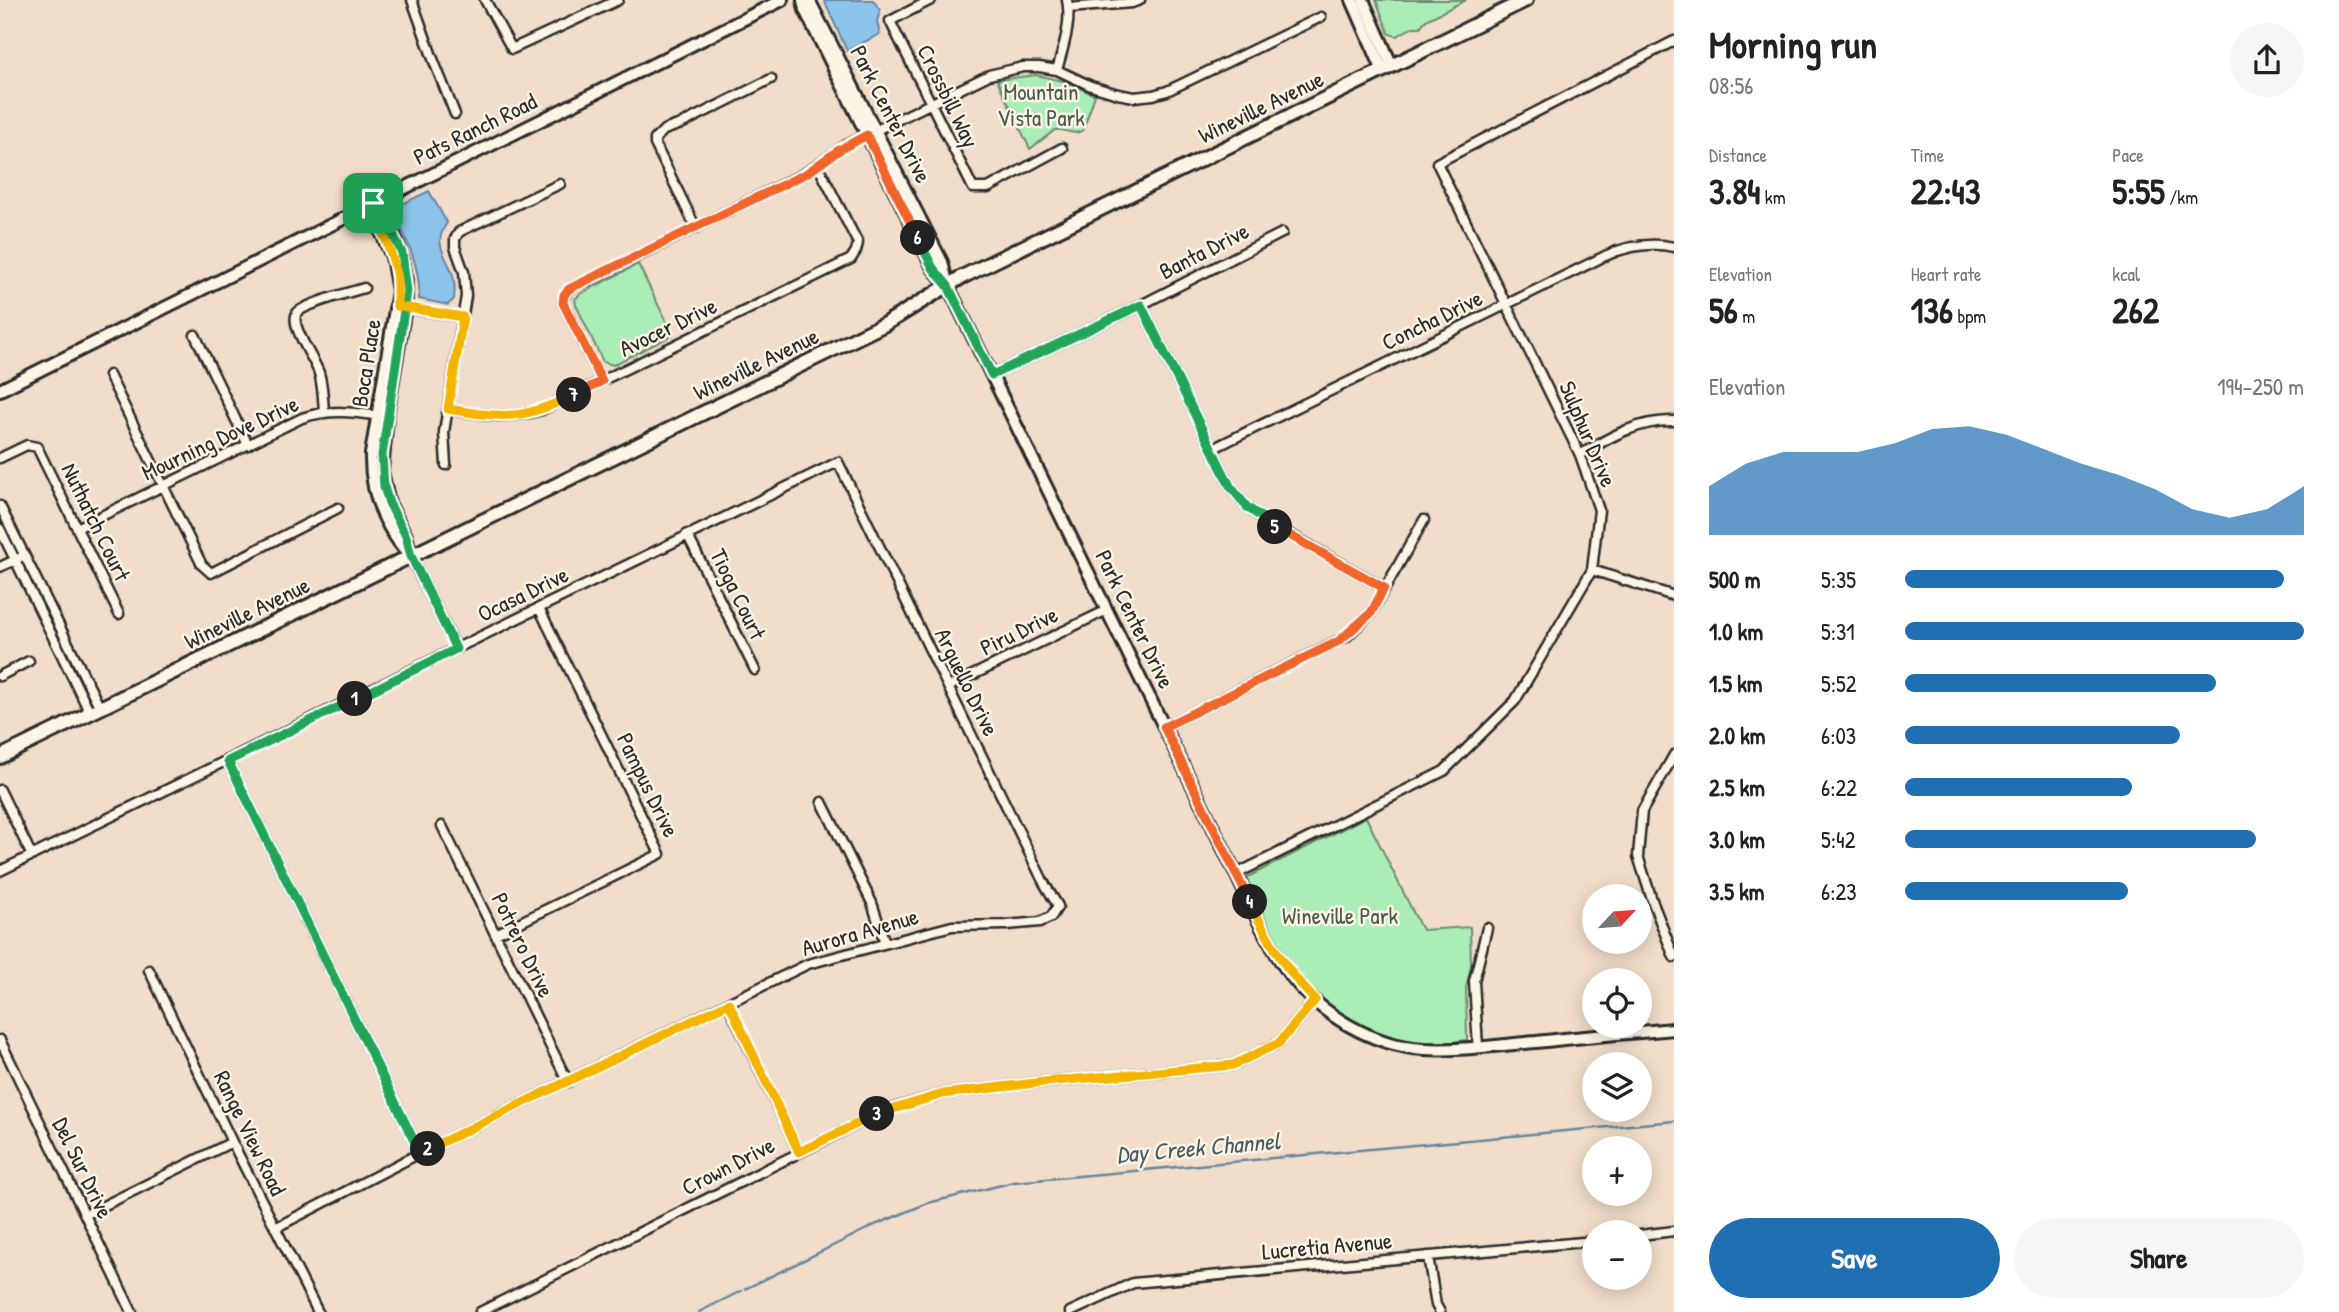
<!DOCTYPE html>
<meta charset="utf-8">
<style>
body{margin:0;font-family:"Patrick Hand",sans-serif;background:#f6f6f6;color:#222;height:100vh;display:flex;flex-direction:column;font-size:26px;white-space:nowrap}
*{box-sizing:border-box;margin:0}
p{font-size:23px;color:#767676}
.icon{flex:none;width:38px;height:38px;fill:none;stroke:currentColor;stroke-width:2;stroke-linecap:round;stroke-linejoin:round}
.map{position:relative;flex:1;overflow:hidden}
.side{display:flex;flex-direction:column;background:#fff;width:665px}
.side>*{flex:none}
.needle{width:46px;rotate:64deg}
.buttons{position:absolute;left:1582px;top:884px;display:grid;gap:14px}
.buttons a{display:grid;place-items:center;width:70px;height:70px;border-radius:50%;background:#fff;box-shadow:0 4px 18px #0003;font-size:35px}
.pin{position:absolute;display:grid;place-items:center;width:60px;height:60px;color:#fff;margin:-30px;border-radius:14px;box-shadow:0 4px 10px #0006}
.km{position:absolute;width:35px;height:35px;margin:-18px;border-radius:50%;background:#222;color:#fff;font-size:19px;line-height:35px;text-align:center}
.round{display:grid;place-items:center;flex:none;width:74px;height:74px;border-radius:37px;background:#f6f6f6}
.summary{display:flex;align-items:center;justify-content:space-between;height:119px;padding:0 35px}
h1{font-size:38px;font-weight:800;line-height:52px}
.metrics{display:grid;grid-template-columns:repeat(3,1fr);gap:10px;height:119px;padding:7px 35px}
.metrics div{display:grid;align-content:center}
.metrics b{font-size:35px;font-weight:800}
.metrics small{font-size:19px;font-weight:400}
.metrics p{font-size:19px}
.chart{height:196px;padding:14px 35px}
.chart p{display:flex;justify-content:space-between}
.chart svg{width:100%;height:126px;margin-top:7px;fill:#1f6fb2;opacity:.7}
.primary-button{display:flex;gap:14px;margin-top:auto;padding:14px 35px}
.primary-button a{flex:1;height:80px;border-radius:42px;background:#1f6fb2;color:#fff;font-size:28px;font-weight:800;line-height:80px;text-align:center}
.primary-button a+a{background:#f6f6f6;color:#222}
ul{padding:0 35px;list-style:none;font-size:23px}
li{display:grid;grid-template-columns:112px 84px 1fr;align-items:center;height:52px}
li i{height:18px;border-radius:9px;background:#1f6fb2}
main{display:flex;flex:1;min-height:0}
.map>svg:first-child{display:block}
</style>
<main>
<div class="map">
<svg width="1674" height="1312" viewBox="0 0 1674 1312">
<rect width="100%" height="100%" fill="#f1ddc9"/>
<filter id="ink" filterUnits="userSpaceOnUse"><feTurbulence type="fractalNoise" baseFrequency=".0143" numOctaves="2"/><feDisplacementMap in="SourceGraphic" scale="14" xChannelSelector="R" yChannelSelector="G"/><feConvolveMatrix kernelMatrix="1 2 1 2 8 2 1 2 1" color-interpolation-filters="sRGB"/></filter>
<g filter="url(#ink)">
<path fill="#aaedb7" stroke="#6a8c71" stroke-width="2" d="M 1376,0 L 1466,0 L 1426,20 L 1420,27 L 1413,27 L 1397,36 L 1389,34 Z
M 1036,75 L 1063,81 L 1095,95 L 1083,130 C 1073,137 1065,128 1055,130 L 1030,149 L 997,80 Z
M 638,264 L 673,335 L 613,365 L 603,362 L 576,305 L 575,299 L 580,294 Z
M 1366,817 L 1422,930 L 1470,927 L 1471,965 L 1466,988 L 1467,1040 C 1413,1050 1342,1031 1305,987 C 1279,955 1264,915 1246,878 Z"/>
<path fill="#8cc3ea" stroke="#65869e" stroke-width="2" d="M 824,0 L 873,0 L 880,10 L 877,22 L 880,34 L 847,51 Z
M 429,191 L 447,223 C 431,245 448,256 453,276 C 455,284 455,292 454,299 L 448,305 L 419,299 C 421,268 408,242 394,214 L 398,206 Z"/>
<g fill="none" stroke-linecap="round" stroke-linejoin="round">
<path stroke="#65869e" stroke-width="2.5" d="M 745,1289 L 875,1225 L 928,1203 L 1014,1182 L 1674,1121
M 699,1312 L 741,1291"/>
<g stroke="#2b2b2b" stroke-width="13">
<path id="minor" d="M 412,0 L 433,59 L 455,114
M 485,0 L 512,49 L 618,0
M 931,0 L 890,21 L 973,188 L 988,188 L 1062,148
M 1068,8 L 1132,3 L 1140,0
M 1057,70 C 1063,48 1072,23 1067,0
M 696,228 L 655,144 L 655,139 L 664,130 L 681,124 L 771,79
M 1141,305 L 1230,486 L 1247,507 L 1266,521 L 1384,588
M 400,307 L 463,317
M 195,335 L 248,445
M 109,375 L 202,565 L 211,573 L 338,508
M 992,375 L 1141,305 L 1282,233
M 602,381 L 563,303 C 565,288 575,286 588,281 L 807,172 L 846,145 L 989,75 L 1023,67 L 1039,67 L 1057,70 L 1091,86 L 1118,94 L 1134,97 L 1153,95 L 1167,91 L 1321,17
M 448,409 C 484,415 506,420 542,410 L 851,259 L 856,251 L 858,243 L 818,166
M 324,412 C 323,399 323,386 319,373 C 315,360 289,325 297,313 C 304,304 351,292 364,288
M 1212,449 L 1605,256 C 1627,246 1650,242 1674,247
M 1580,455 C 1609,437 1639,420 1674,421
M 0,458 L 27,445 L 37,447 L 119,614
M 446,465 L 444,432 L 466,296 L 464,272 L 455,247 L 455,239 L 459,232 L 465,229 L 560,184
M 0,506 L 100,708
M 77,528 L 302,418 C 329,409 353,412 380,416
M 0,529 L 90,713
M 687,534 L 755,670
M 411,557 L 456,648
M 0,567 L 19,558
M 1592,570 L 1674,596
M 0,676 L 29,661
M 948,687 L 1107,610
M 1164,727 L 1346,637 L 1371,613 L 1424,520
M 1674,755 L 1642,811 L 1638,856 L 1653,903 L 1674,957
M 228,761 L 420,1153
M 0,790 L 32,856
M 822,802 L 872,903 L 885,943
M 442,826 L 568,1082
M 0,871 L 838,462 L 1044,883 L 1058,906 L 1051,917 L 1040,922 L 1007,925 L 952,926 L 808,964 L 420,1153 L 275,1228
M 1236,874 L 1444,771 L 1515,701 L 1592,570 L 1599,510 L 1580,455 L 1437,163 L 1674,41
M 496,934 L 660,854 L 539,608
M 149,970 L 232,1142 L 318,1312
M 728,1003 L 799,1152
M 0,1040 L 132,1312
M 1478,1047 L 1474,981 L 1487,928
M 85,1215 L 232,1142
M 1640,1235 L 1674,1231
M 1428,1256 L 1436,1305 L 1440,1312
M 480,1312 L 881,1112 L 943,1094 L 1044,1082 L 1233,1065 L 1279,1043 L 1315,1000
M 1070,1312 L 1133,1283 L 1594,1241"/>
</g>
<g stroke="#2b2b2b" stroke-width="16">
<path id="tertiary" d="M 803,0 L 805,10 L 933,268 L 946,284
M 809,0 L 942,262 L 948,286 L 1236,874 C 1252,907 1267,943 1289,973 C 1319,1014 1373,1046 1424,1049 C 1461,1051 1499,1045 1536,1042 C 1582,1037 1628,1033 1674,1029
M 1352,0 L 1383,71
M 1363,0 L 1392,66
M 373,203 L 377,222 L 392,257 L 398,291 L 371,454 C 370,493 385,528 411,557
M 374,204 C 399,234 410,269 405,308 L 387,417 L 382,471 L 389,503 L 406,536 L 411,554
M 0,390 L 782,0"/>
</g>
<g stroke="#2b2b2b" stroke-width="18">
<path id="secondary" d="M 0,757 L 885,324 L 960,278 L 1526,0"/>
</g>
<use href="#minor" stroke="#fcf5e5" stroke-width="8"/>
<use href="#tertiary" stroke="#fcf5e5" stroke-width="10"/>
<use href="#secondary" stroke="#fcf5e5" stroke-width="12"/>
</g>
</g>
<g fill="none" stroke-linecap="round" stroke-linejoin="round" filter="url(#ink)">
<g stroke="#fff" stroke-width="14">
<path id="split-1" d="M 355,699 L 456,649 L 411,556 L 406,536 L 389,503 L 384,487 L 382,455 L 407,291 L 402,253 L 385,218 L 373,203"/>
</g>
<g stroke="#fff" stroke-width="14">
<path id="split-2" d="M 355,699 L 228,761 L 420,1153 L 428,1149"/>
</g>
<g stroke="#fff" stroke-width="14">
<path id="split-3" d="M 428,1149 L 729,1003 L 799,1152 L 877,1114"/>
</g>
<g stroke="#fff" stroke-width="14">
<path id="split-4" d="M 877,1114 L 943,1094 L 1044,1082 L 1233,1065 L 1279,1043 L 1315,1000 C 1283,967 1270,943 1250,902"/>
</g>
<g stroke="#fff" stroke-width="14">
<path id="split-5" d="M 1250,902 L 1164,727 L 1339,641 L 1371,613 L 1384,588 L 1275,527"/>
</g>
<g stroke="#fff" stroke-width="14">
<path id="split-6" d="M 918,238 L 933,268 L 948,286 L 992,375 L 1141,305 L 1230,486 L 1247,507 L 1275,527"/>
</g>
<g stroke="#fff" stroke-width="14">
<path id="split-7" d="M 574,395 L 602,381 L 563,303 L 564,295 L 569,289 L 807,173 L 839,150 L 867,135 L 918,238"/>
</g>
<g stroke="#fff" stroke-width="14">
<path id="split-8" d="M 373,203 C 378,227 392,248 396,272 C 398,283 397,295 397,306 L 463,317 L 448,409 C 504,418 521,421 574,395"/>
</g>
<use href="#split-1" stroke="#22a559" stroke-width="9"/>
<use href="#split-2" stroke="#22a559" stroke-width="9"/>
<use href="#split-3" stroke="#f5b400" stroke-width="9"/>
<use href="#split-4" stroke="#f5b400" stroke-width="9"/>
<use href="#split-5" stroke="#f0652b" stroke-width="9"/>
<use href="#split-6" stroke="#22a559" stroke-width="9"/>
<use href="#split-7" stroke="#f0652b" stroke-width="9"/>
<use href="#split-8" stroke="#f5b400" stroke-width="9"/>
</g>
<g text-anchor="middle" stroke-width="5" stroke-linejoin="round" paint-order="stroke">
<g font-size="23" fill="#4b5c4e" stroke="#fcf5e5">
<text x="1041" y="100">Mountain<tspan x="1041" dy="26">Vista Park</tspan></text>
<text x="1340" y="924">Wineville Park</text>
</g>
<g font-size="23" fill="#2b2b2b" stroke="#fcf5e5">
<text transform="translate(948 96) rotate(64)" y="8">Crossbill Way</text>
<text transform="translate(1261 107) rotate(-26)" y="8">Wineville Avenue</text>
<text transform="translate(891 114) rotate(63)" y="8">Park Center Drive</text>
<text transform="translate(475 129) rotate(-26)" y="8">Pats Ranch Road</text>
<text transform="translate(1204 251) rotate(-27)" y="8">Banta Drive</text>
<text transform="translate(1432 320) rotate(-26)" y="8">Concha Drive</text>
<text transform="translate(668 327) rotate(-26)" y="8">Avocer Drive</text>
<text transform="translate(366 363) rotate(-81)" y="8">Boca Place</text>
<text transform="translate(756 364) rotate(-26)" y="8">Wineville Avenue</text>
<text transform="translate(1588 434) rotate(67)" y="8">Sulphur Drive</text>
<text transform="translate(220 438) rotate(-25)" y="8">Mourning Dove Drive</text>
<text transform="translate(96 522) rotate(64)" y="8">Nuthatch Court</text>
<text transform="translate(523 594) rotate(-26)" y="8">Ocasa Drive</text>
<text transform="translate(738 594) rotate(64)" y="8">Tioga Court</text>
<text transform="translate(247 613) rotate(-26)" y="8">Wineville Avenue</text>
<text transform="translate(1135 619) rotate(64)" y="8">Park Center Drive</text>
<text transform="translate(1019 631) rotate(-26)" y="8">Piru Drive</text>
<text transform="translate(967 682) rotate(64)" y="8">Arguello Drive</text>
<text transform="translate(648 785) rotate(64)" y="8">Pampus Drive</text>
<text transform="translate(860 932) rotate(-16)" y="8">Aurora Avenue</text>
<text transform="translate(523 945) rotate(64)" y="8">Potrero Drive</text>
<text transform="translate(250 1133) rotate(64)" y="8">Range View Road</text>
<text transform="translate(728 1166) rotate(-27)" y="8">Crown Drive</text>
<text transform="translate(83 1168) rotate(64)" y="8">Del Sur Drive</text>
<text transform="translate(1327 1246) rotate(-5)" y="8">Lucretia Avenue</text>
</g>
<g font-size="24" font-style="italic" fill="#485964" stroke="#fcf5e5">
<text transform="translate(1198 1148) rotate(-5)" y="8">Day Creek Channel</text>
</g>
</g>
</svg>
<div class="buttons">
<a><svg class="needle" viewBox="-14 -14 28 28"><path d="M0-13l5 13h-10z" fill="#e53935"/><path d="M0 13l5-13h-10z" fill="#767676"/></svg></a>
<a><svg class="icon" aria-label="locate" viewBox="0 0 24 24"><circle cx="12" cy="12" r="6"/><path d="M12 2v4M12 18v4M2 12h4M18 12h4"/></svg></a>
<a><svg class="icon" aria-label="layers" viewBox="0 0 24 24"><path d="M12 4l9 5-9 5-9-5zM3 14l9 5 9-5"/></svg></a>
<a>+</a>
<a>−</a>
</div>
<div class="pin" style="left:373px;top:203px;background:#1e9e55"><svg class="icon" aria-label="arrive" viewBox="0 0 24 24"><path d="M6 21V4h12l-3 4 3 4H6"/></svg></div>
<b class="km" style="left:355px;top:699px">1</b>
<b class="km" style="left:428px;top:1149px">2</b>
<b class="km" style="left:877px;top:1114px">3</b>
<b class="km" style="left:1250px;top:902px">4</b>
<b class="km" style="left:1275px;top:527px">5</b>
<b class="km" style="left:918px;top:238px">6</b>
<b class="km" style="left:574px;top:395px">7</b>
</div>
<section class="side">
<div class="summary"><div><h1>Morning run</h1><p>08:56</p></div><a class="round"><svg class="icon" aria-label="share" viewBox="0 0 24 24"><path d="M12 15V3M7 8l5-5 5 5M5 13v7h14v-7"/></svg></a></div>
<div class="metrics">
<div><p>Distance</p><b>3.84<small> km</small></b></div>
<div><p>Time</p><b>22:43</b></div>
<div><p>Pace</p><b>5:55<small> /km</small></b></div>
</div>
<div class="metrics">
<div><p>Elevation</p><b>56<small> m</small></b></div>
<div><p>Heart rate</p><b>136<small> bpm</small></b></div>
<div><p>kcal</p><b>262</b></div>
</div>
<div class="chart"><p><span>Elevation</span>194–250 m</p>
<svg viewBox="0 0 160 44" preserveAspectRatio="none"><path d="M0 44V27L10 19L20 15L30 15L40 15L50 12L60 7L70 6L80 9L90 14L100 19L110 23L120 28L130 35L140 38L150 35L160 27V44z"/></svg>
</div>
<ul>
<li><b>500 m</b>5:35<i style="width:95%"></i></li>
<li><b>1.0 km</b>5:31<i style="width:100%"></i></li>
<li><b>1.5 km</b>5:52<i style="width:78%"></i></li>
<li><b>2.0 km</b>6:03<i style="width:69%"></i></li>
<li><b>2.5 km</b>6:22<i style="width:57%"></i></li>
<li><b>3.0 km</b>5:42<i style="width:88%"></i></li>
<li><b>3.5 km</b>6:23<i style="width:56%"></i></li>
</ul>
<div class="primary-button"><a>Save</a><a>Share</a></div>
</section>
</main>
